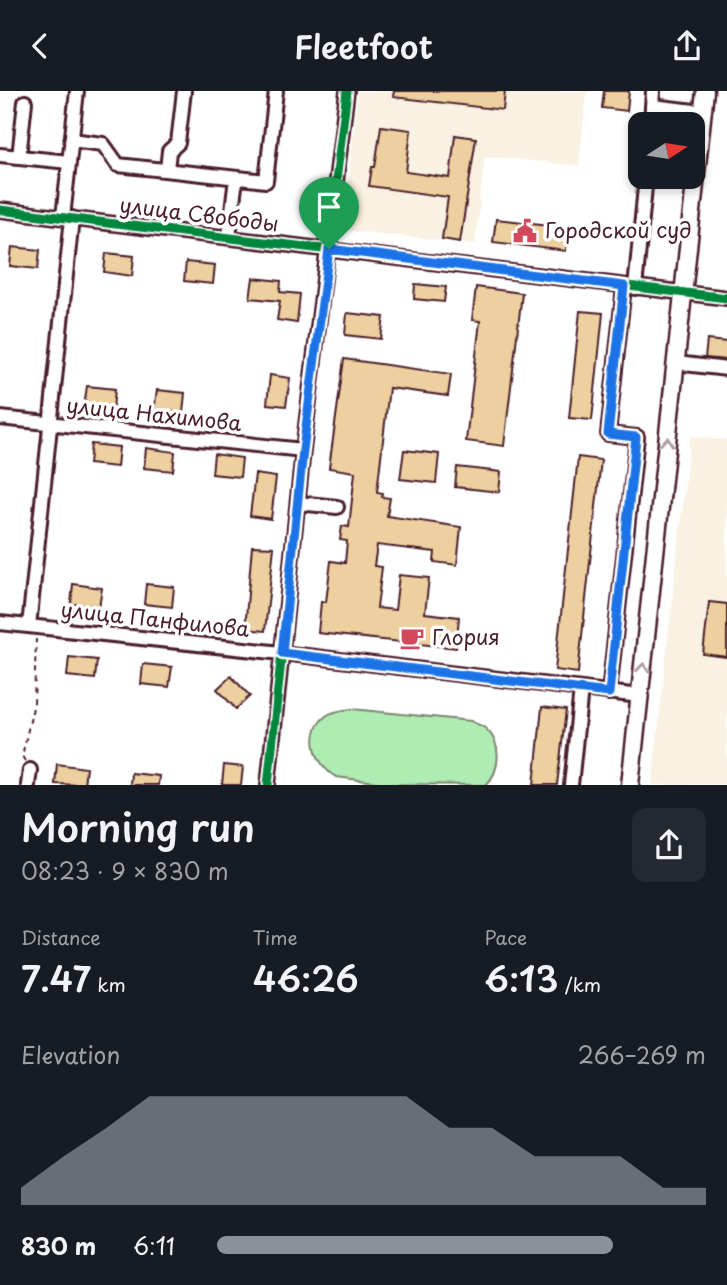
<!DOCTYPE html>
<meta charset="utf-8">
<style>
body{margin:0;font-family:"Playpen Sans",sans-serif;background:#242831;color:#f1f3f6;height:100vh;display:flex;flex-direction:column;font-size:26px;white-space:nowrap}
*{box-sizing:border-box;margin:0}
p{font-size:23px;color:#9ea1a6}
.icon{flex:none;width:38px;height:38px;fill:none;stroke:currentColor;stroke-width:2;stroke-linecap:round;stroke-linejoin:round}
.map{position:relative;height:694px;overflow:hidden}
.panel{display:flex;flex-direction:column;background:#171b24;flex:1}
.panel>*{flex:none}
.needle{width:46px;rotate:78deg}
.tools{position:absolute;left:628px;top:21px;display:grid;gap:14px}
.tools a{display:grid;place-items:center;width:77px;height:77px;border-radius:14px;background:#171b24;box-shadow:0 4px 10px #0003;font-size:35px}
.pin{position:absolute;display:grid;place-items:center;width:60px;height:60px;color:#fff;margin:-72px -30px;border-radius:50% 50% 50% 0;rotate:-45deg;box-shadow:0 0 7px #0007}
.pin .icon{rotate:45deg}
.round{display:grid;place-items:center;flex:none;width:74px;height:74px;border-radius:14px;background:#242831}
.overview{display:flex;align-items:center;justify-content:space-between;height:119px;padding:0 21px}
h1{font-size:38px;font-weight:600;line-height:52px}
.stats{display:grid;grid-template-columns:repeat(3,1fr);gap:10px;height:119px;padding:7px 21px}
.stats div{display:grid;align-content:center}
.stats b{font-size:35px;font-weight:600}
.stats small{font-size:19px;font-weight:400}
.stats p{font-size:19px}
.chart{height:196px;padding:14px 21px}
.chart p{display:flex;justify-content:space-between}
.chart svg{width:100%;height:126px;margin-top:7px;fill:#8c9099;opacity:.7}
ul{padding:0 21px;list-style:none;font-size:23px}
li{display:grid;grid-template-columns:112px 84px 1fr;align-items:center;height:52px}
li i{height:18px;border-radius:9px;background:#8c9099}
header{display:flex;justify-content:space-between;align-items:center;height:91px;padding:0 21px;background:#171b24;font-size:32px;font-weight:600}
.map>svg:first-child{display:block}
</style>
<header><svg class="icon" aria-label="back" viewBox="0 0 24 24"><path d="M15 5l-7 7 7 7"/></svg>Fleetfoot<svg class="icon" aria-label="share" viewBox="0 0 24 24"><path d="M12 15V3M7 8l5-5 5 5M5 13v7h14v-7"/></svg></header>
<div class="map">
<svg width="727" height="694" viewBox="0 0 727 694">
<rect width="100%" height="100%" fill="#fff"/>
<filter id="ink" filterUnits="userSpaceOnUse"><feTurbulence type="fractalNoise" baseFrequency=".0143" numOctaves="2"/><feDisplacementMap in="SourceGraphic" scale="14" xChannelSelector="R" yChannelSelector="G"/><feConvolveMatrix kernelMatrix="1 2 1 2 8 2 1 2 1" color-interpolation-filters="sRGB"/></filter>
<g filter="url(#ink)">
<path fill="#f9f1e2" d="M 358,0 L 587,0 L 579,75 L 485,65 L 475,153 L 343,139 Z
M 690,345 L 727,349 L 727,693 L 652,694 Z"/>
<path fill="#afecb3" stroke="#7c866f" stroke-width="2" d="M 352,618 L 471,630 C 475,633 482,634 486,638 C 502,652 501,679 486,694 L 392,693 L 336,686 C 316,675 304,642 326,625 C 333,620 343,619 352,618 Z"/>
<path fill="#ecd0a0" stroke="#4a1f2b" stroke-width="2" d="M 394,0 L 505,0 L 503,19 L 393,6 Z
M 604,0 L 629,0 L 627,20 L 602,17 Z
M 381,35 L 411,39 L 406,81 L 450,87 L 455,44 L 476,47 L 460,151 L 442,148 L 448,106 L 369,95 L 372,76 L 375,76 Z
M 496,128 L 568,136 L 566,160 L 493,151 Z
M 12,156 L 40,159 L 38,178 L 10,175 Z
M 106,162 L 134,165 L 132,185 L 104,181 Z
M 186,171 L 215,174 L 213,193 L 184,190 Z
M 253,187 L 281,190 L 280,201 L 300,203 L 297,232 L 277,229 L 280,210 L 250,207 Z
M 415,193 L 446,196 L 444,211 L 414,208 Z
M 476,196 L 522,202 L 504,355 L 466,350 L 480,230 L 472,229 Z
M 580,220 L 603,222 L 592,329 L 569,327 Z
M 347,222 L 384,226 L 381,248 L 345,244 Z
M 707,249 L 727,251 L 727,269 L 705,267 Z
M 344,268 L 451,283 L 448,305 L 389,297 L 377,401 L 383,402 L 382,406 L 390,407 L 387,425 L 461,436 L 457,474 L 434,471 L 435,461 L 377,454 L 374,475 L 382,476 L 377,517 L 395,519 L 399,484 L 429,487 L 425,522 L 459,526 L 456,557 L 318,542 L 321,511 L 326,511 L 331,470 L 345,472 L 347,450 L 340,449 L 342,435 L 349,436 L 355,381 L 329,377 Z
M 270,284 L 290,287 L 286,315 L 267,313 Z
M 87,295 L 115,298 L 113,318 L 84,315 Z
M 157,299 L 185,302 L 183,322 L 154,319 Z
M 91,353 L 119,356 L 117,376 L 89,373 Z
M 146,357 L 175,361 L 173,380 L 144,377 Z
M 404,359 L 439,363 L 436,392 L 400,388 Z
M 214,363 L 242,367 L 240,386 L 212,383 Z
M 578,366 L 601,369 L 578,582 L 555,579 Z
M 457,376 L 501,381 L 499,401 L 455,396 Z
M 255,383 L 276,386 L 271,428 L 250,425 Z
M 252,455 L 274,456 L 265,540 L 245,538 Z
M 73,493 L 102,497 L 99,516 L 71,513 Z
M 146,493 L 174,496 L 172,516 L 144,513 Z
M 709,511 L 727,513 L 727,566 L 703,563 Z
M 69,566 L 97,569 L 95,588 L 67,585 Z
M 143,573 L 172,576 L 169,596 L 141,593 Z
M 231,585 L 250,605 L 236,618 L 217,598 Z
M 542,616 L 566,619 L 557,694 L 534,694 Z
M 57,673 L 86,677 L 84,694 L 55,693 Z
M 224,674 L 243,676 L 241,694 L 222,694 Z
M 131,682 L 159,685 L 158,694 L 130,694 Z"/>
<g fill="none" stroke-linecap="round" stroke-linejoin="round">
<g stroke="#4a1f2b" stroke-width="18">
<path id="minor" d="M 652,15 L 703,21
M 651,33 L 653,0
M 71,49 L 103,53 L 118,74 L 266,90 L 276,0
M 0,64 L 69,71
M 19,66 L 25,11
M 167,79 L 169,60 L 178,52 L 184,0
M 0,119 L 727,207
M 63,126 L 77,0
M 229,145 L 236,87
M 635,197 L 646,86
M 676,272 L 727,278
M 0,327 L 303,359
M 298,412 L 337,416
M 0,532 L 282,562 L 640,605
M 29,535 L 72,127
M 609,602 L 637,346 L 608,343 L 624,196
M 28,694 L 30,679
M 268,694 L 303,359 L 347,0
M 571,694 L 581,598"/>
</g>
<g stroke="#4a1f2b" stroke-width="21">
<path id="major" d="M 630,694 L 705,0"/>
</g>
<path stroke="#4a1f2b" stroke-width="2" stroke-dasharray="5 5" stroke-linecap="butt" d="M 25,670 L 22,665 L 34,612 L 36,548"/>
<use href="#minor" stroke="#fff" stroke-width="12"/>
<use href="#major" stroke="#fff" stroke-width="16"/>
<g stroke="#fff" stroke-width="13">
<path id="cycleway" d="M 0,119 L 727,207
M 268,694 L 303,359 L 347,0"/>
</g>
<use href="#cycleway" stroke="#00873e" stroke-width="9"/>
</g>
<defs><path id="oneway-chevron" d="M-2-3.5L2.5 0L-2 3.5" fill="none" stroke-width="1.6" stroke-linecap="round" stroke-linejoin="round" transform="scale(1.75)"/></defs>
<g stroke="#ae9aa0">
<use href="#oneway-chevron" transform="translate(667 351) rotate(-84)"/>
<use href="#oneway-chevron" transform="translate(643 577) rotate(-84)"/>
</g>
</g>
<g fill="none" stroke-linecap="round" stroke-linejoin="round" filter="url(#ink)">
<g stroke="#fff" stroke-width="14">
<path id="route" d="M 329,158 L 624,195 L 608,343 L 636,346 L 609,602 L 282,562 L 303,359 Z"/>
</g>
<use href="#route" stroke="#1a73e8" stroke-width="9"/>
</g>
<defs>
<g id="civic-bare" transform="scale(1.89)"><path d="M-.6-6.5H3V-4.5H.6V-3L4-1V1h2V6H-6V1h2V-1L-.6-3ZM-1.2 2.5V6h2.4V2.5Z" fill="#d1495b" stroke="#fff" stroke-width="2.5" paint-order="stroke"/></g>
<g id="cafe-bare" transform="scale(1.89)"><path d="M-5.5-4.5H6V0H3Q3 3.5 0 3.5H-2.5Q-5.5 3.5-5.5 0ZM3-3.2v2h1.7v-2ZM-6 4.5H4V6H-6Z" fill="#d1495b" stroke="#fff" stroke-width="2.5" paint-order="stroke"/></g>
</defs>
<g fill-rule="evenodd">
<use href="#civic-bare" x="525" y="140"/>
<use href="#cafe-bare" x="412" y="547"/>
</g>
<g text-anchor="middle" stroke-width="7" stroke-linejoin="round" paint-order="stroke">
<g font-size="21" fill="#4a1f2b" stroke="#fff">
<text transform="translate(199 124) rotate(7)" y="7">улица Свободы</text>
<text transform="translate(154 324) rotate(6)" y="7">улица Нахимова</text>
<text transform="translate(155 529) rotate(6)" y="7">улица Панфилова</text>
</g>
<g font-size="21" fill="#4a1f2b" stroke="#fff" text-anchor="start">
<text x="545" y="147">Городской суд</text>
<text x="432" y="554">Глория</text>
</g>
</g>
</svg>
<div class="tools">
<a><svg class="needle" viewBox="-14 -14 28 28"><path d="M0-13l5 13h-10z" fill="#e53935"/><path d="M0 13l5-13h-10z" fill="#9ea1a6"/></svg></a>
</div>
<div class="pin" style="left:329px;top:158px;background:#1e9e55"><svg class="icon" aria-label="arrive" viewBox="0 0 24 24"><path d="M6 21V4h12l-3 4 3 4H6"/></svg></div>
</div>
<section class="panel">
<div class="overview"><div><h1>Morning run</h1><p>08:23 · 9 × 830 m</p></div><a class="round"><svg class="icon" aria-label="share" viewBox="0 0 24 24"><path d="M12 15V3M7 8l5-5 5 5M5 13v7h14v-7"/></svg></a></div>
<div class="stats">
<div><p>Distance</p><b>7.47<small> km</small></b></div>
<div><p>Time</p><b>46:26</b></div>
<div><p>Pace</p><b>6:13<small> /km</small></b></div>
</div>
<div class="chart"><p><span>Elevation</span>266–269 m</p>
<svg viewBox="0 0 160 44" preserveAspectRatio="none"><path d="M0 44V38L10 27L20 17L30 6L40 6L50 6L60 6L70 6L80 6L90 6L100 17L110 17L120 27L130 27L140 27L150 38L160 38V44z"/></svg>
</div>
<ul>
<li><b>830 m</b>6:11<i style="width:81%"></i></li>
</ul>
</section>
